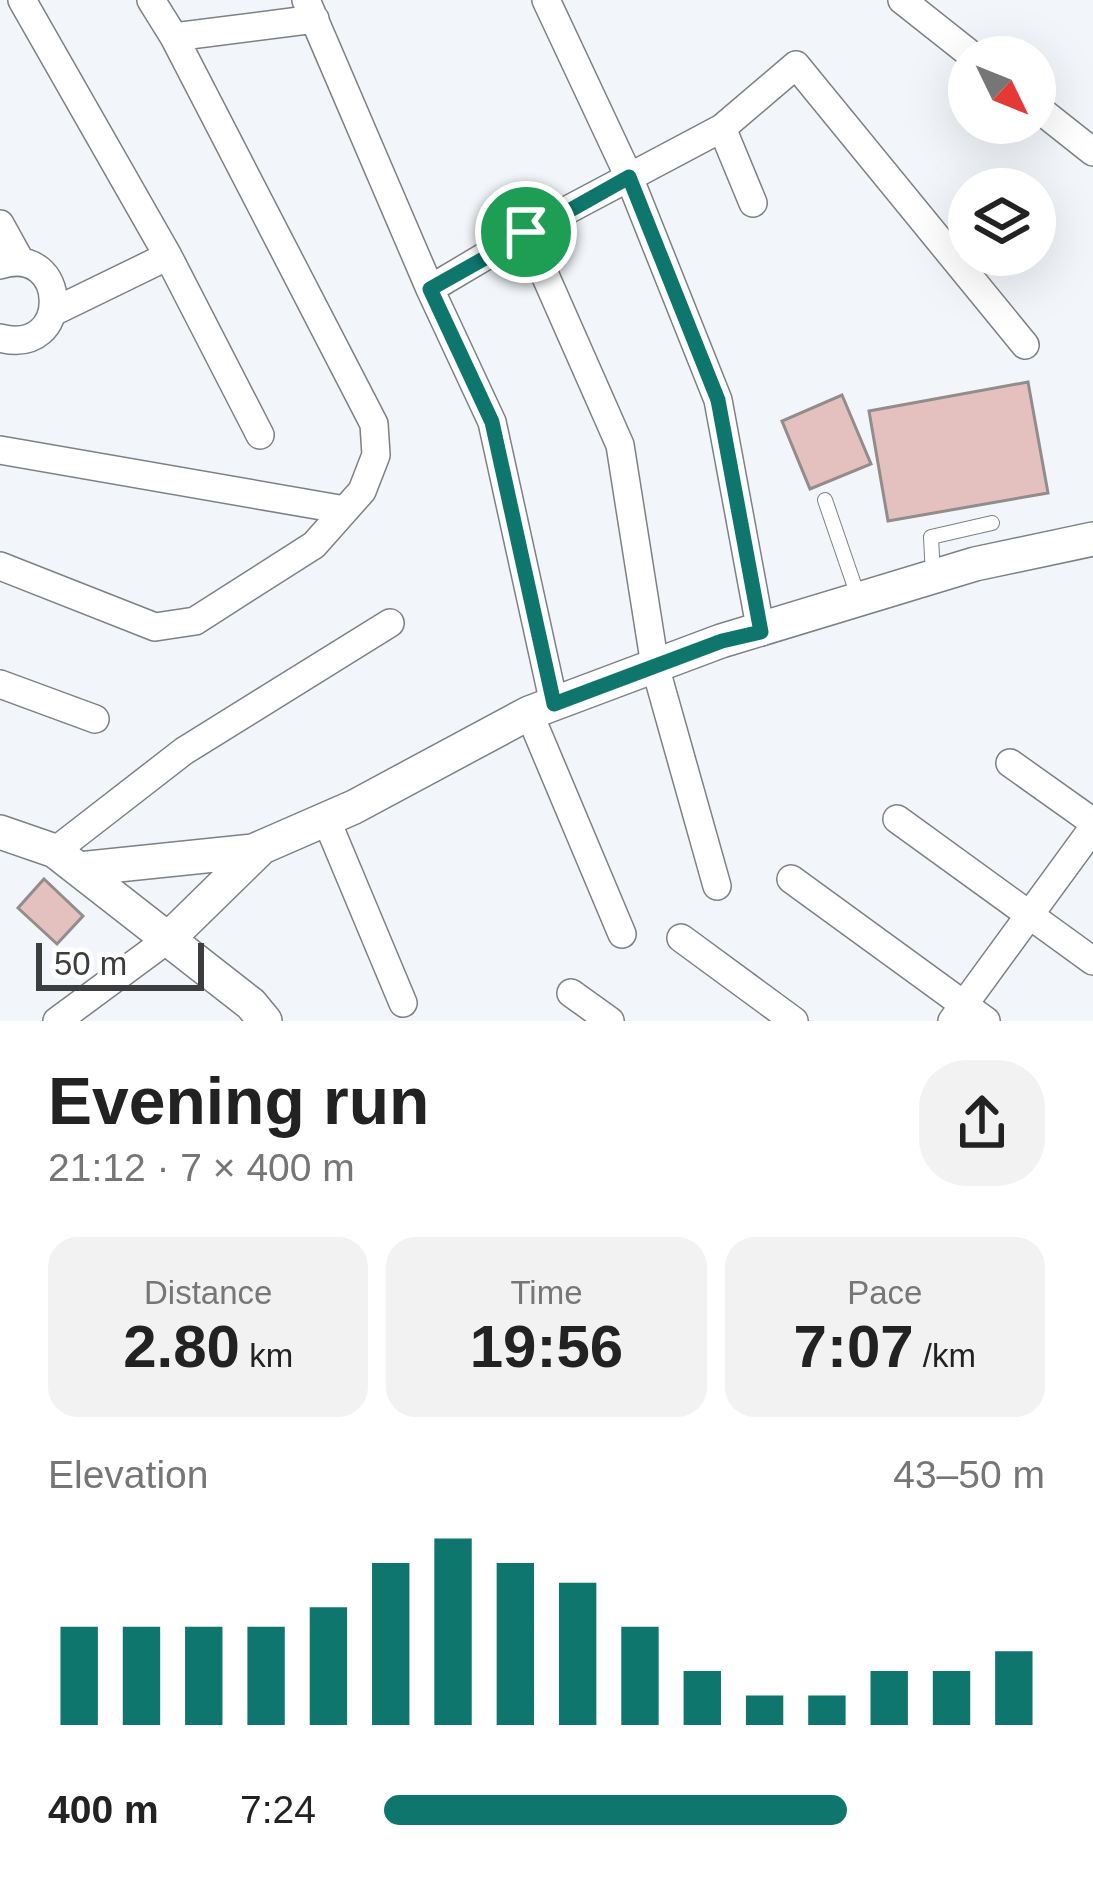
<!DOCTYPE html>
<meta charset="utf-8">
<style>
body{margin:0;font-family:Helvetica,sans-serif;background:#f2f2f2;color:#222;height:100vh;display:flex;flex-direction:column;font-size:45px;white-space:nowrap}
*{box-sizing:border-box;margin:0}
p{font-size:39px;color:#767676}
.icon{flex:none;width:66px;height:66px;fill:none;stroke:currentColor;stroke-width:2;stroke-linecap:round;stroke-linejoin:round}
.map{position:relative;height:1021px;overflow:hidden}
.side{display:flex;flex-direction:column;background:#fff;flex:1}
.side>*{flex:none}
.needle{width:78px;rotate:133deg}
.buttons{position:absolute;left:948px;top:36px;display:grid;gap:24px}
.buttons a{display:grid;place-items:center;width:108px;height:108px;border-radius:50%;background:#fff;box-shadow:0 12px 48px #0002;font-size:60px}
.scale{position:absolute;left:36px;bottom:30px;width:168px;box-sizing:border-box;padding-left:12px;border:6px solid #3b3d3e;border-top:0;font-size:33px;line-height:42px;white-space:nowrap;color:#3b3d3e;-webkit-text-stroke:9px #fff;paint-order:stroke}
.pin{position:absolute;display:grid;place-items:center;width:102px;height:102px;color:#fff;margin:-51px;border:6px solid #fff;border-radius:50%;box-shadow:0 3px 12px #0007}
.round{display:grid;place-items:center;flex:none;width:126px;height:126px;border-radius:48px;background:#f2f2f2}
.head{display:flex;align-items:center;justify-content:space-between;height:204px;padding:0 48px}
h1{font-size:66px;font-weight:700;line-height:90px}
.metrics{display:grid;grid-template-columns:repeat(3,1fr);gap:18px;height:204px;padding:12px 48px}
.metrics div{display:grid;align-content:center;border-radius:30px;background:#f2f2f2;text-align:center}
.metrics b{font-size:60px;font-weight:700}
.metrics small{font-size:33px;font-weight:400}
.metrics p{font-size:33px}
.chart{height:336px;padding:24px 48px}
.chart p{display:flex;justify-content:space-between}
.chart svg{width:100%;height:216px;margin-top:12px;stroke:#0f766e;stroke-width:6}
ul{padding:0 48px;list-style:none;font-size:39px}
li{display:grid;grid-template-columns:192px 144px 1fr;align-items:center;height:90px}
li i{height:30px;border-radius:15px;background:#0f766e}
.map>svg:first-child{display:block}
</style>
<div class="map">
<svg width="1093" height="1021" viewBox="0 0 1093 1021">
<rect width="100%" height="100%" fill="#f2f5fa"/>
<path fill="#e4c1bf" stroke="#928c8b" stroke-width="3" d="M 1028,382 L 1048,493 L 888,521 L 869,411 Z
M 842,395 L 871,464 L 810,489 L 782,421 Z
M 44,879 L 83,916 L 57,944 L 18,908 Z"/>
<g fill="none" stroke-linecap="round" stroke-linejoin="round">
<g stroke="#7d8084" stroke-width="16">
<path id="service" d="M 825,500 L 859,599
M 933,576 L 931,537 L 992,523"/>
</g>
<g stroke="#7d8084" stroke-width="30">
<path id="minor" d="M 22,0 L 168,256 L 260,435
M 306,0 L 430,289 L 492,422 L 554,704
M 546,0 L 629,177 L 718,400 L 761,632
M 902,0 L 974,57
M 174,37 L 315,19
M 1035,106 L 1093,152
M 722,128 L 753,203
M 0,224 L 21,262
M 526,232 L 620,445 L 655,666 L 717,886
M 0,265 C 69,243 73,357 0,338
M 430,289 L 526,232 L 722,128 L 796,65 L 1025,345
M 53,312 L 168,256
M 0,450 L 345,510
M 0,566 L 155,627 L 195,621 L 314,545 L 362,491 L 376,455 L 374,424 L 174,37 L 151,0
M 0,684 L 95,719
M 529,713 L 622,934
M 1010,763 L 1093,822
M 326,819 L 403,1003
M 897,819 L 1093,961
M 55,851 L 184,751 L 390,623
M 791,879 L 986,1021
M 681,938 L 794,1021
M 571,993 L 610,1021
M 57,1021 L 168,939
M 952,1021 L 1093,828"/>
</g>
<g stroke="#7d8084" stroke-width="36">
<path id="tertiary" d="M 0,832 L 55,851 L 251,1004 L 265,1021
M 79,869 L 253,851 L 354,807 L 529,713 L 721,641 L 975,564 L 1093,539
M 168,939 L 261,848"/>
</g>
<use href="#service" stroke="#fff" stroke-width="14"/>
<use href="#minor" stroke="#fff" stroke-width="27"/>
<use href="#tertiary" stroke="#fff" stroke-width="33"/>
</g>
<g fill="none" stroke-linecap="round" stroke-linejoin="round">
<g stroke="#fff" stroke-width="24">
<path id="route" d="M 629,177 L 718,400 L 761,632 L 722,641 L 554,704 L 492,422 L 430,289 Z"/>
</g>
<use href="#route" stroke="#0f766e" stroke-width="15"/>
</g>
</svg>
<div class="buttons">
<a><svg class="needle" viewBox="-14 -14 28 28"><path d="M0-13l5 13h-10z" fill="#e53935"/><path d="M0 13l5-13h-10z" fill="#767676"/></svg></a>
<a><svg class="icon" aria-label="layers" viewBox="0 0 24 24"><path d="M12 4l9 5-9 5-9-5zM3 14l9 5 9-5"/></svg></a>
</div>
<div class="scale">50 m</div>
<div class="pin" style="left:526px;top:232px;background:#1e9e55"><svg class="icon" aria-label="arrive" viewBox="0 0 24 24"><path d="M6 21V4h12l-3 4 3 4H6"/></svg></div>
</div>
<section class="side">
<div class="head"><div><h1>Evening run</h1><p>21:12 · 7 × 400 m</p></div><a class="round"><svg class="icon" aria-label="share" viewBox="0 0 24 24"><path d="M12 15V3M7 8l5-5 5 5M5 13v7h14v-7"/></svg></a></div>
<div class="metrics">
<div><p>Distance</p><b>2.80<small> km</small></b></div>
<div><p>Time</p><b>19:56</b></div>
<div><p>Pace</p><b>7:07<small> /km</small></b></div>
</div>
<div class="chart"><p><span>Elevation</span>43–50 m</p>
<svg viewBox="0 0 160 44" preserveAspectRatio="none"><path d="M5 44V24M15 44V24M25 44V24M35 44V24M45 44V20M55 44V11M65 44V6M75 44V11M85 44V15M95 44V24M105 44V33M115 44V38M125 44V38M135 44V33M145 44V33M155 44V29"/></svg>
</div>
<ul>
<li><b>400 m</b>7:24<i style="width:70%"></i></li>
</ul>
</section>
